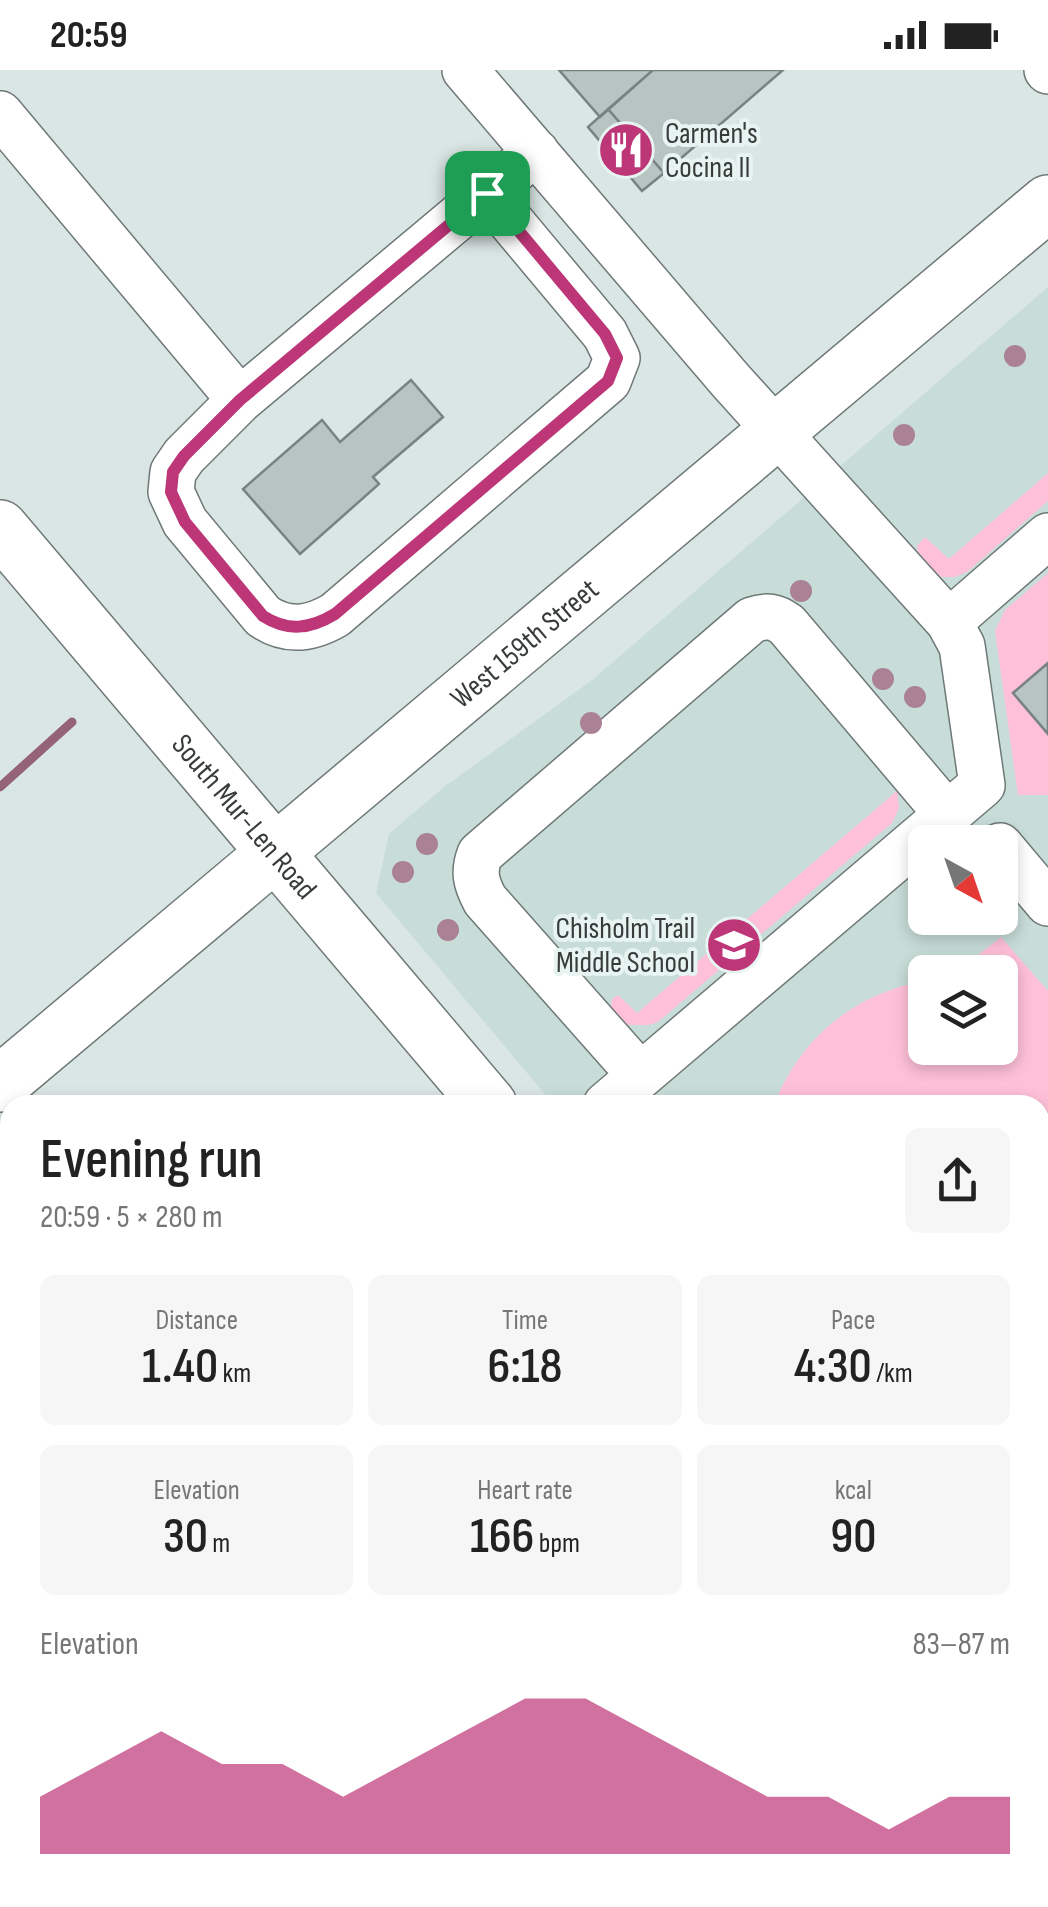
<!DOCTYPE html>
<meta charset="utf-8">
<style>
body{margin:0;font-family:"Sofia Sans Condensed",sans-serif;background:#f6f6f6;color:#222;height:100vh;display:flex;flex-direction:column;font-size:38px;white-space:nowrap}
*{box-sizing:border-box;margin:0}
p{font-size:32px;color:#767676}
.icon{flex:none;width:55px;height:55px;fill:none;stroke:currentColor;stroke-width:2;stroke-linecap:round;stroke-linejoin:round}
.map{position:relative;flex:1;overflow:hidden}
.side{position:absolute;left:0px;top:1025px;width:1050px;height:812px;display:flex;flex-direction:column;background:#fff;border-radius:30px 30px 0 0;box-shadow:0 5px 15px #0003}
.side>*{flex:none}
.needle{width:65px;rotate:140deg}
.buttons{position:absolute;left:908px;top:755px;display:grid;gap:20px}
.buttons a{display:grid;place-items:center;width:110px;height:110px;border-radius:15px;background:#fff;box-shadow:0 5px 15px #0003;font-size:50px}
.pin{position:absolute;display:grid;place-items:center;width:85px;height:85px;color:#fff;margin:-42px;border-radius:20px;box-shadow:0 5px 15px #0006}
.round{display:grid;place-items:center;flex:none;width:105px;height:105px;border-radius:15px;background:#f6f6f6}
.head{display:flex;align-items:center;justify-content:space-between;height:170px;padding:0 40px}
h1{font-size:55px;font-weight:600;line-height:75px}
.metrics{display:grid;grid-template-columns:repeat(3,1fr);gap:15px;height:170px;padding:10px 40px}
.metrics div{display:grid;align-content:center;border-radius:15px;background:#f6f6f6;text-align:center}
.metrics b{font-size:50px;font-weight:600}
.metrics small{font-size:28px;font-weight:400}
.metrics p{font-size:28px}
.chart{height:280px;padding:20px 40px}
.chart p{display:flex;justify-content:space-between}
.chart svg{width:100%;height:180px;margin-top:10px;fill:#bd3678;opacity:.7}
.status{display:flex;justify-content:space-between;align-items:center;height:70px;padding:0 50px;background:#fff;direction:ltr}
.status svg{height:28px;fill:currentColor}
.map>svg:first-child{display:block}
</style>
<div class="status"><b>20:59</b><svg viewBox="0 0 49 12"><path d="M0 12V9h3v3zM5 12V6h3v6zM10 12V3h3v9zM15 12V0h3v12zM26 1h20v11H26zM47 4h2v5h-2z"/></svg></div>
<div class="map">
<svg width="1048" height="1837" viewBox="0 0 1048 1837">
<rect width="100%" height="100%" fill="#dae6e4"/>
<path fill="#c8ddd8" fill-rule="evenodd" d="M 1048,217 L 1048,1586 L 1040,1576 L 1040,1035 L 554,1035 L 376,823 L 389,764 L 444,717 L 591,611 ZM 925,772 L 1000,772 L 1000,848 L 925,848 ZM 925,902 L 1000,902 L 1000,978 L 925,978 Z"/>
<path fill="#fec0d7" d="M 1048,403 L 1048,431 L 967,502 L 955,507 L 941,507 L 919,487 L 917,476 L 925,467 L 949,489 Z
M 1048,503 L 1048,725 L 1018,725 L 995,561 L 1005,540 Z
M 897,721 L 899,738 L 892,753 L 659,951 C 646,959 635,952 622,956 L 610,943 L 612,929 L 618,925 L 637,943 Z
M 1001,867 L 1048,921 L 1048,1493 L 1040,1484 L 1040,1035 L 774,1035 C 800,968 855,923 925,911 L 925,978 L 1000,978 L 1000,902 L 975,902 L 967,894 Z"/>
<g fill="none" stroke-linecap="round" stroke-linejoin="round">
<path stroke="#946377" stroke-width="9" d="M 0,717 L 72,652"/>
</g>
<path fill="#b8c4c1" stroke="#788381" stroke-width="2.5" d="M 559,0 L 653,0 L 600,47 Z
M 653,0 L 783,0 L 664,103 L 608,39 Z
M 608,39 L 664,103 L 642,121 L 588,57 Z
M 411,310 L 443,347 L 373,407 L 379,414 L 300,484 L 243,419 L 322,350 L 340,372 Z
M 1048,593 L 1048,664 L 1013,623 Z
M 10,1408 L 10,1464 L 0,1453 L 6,1448 L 0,1441 L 0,1416 Z
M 4,1681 L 10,1688 L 10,1721 L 0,1729 L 0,1684 Z
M 64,1828 L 133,1828 L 140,1837 L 67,1837 L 61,1830 Z
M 360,1828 L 411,1828 L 418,1837 L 351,1837 Z
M 626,1828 L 682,1828 L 690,1837 L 615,1837 Z"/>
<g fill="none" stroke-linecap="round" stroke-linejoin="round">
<g stroke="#6e7977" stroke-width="48">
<path id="minor" d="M 465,0 L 731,311 L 949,552 L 962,576 L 982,715 L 606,1035
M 1047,0 L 1048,1
M 0,44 L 240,330
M 487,123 L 605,264 L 617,288 L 608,311 L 335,545 C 311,559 288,563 263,546 L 185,452 L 171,422 L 173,402 L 184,386 L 240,330 L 536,82
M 949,552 L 1048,466
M 1000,776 L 1048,833
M 640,1005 L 485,830 C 476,813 473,802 480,784 L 752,550 C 767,545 775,546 787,555 L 947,744
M 0,1571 L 10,1581
M 242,1837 L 253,1828"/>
</g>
<g stroke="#6e7977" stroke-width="58">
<g id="major">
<path id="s1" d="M 0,458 L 489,1035"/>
<path id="s2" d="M 0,1014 L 1048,133"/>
<path d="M 1040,1699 L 1048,1709"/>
</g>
</g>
<use href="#minor" stroke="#fff" stroke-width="45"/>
<use href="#major" stroke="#fff" stroke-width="55"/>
</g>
<g fill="#ab8196">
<circle cx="1015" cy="286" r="11"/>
<circle cx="904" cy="365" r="11"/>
<circle cx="801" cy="521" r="11"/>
<circle cx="883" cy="609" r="11"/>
<circle cx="915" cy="627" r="11"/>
<circle cx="591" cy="653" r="11"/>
<circle cx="427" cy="774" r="11"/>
<circle cx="403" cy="802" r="11"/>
<circle cx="448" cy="860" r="11"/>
</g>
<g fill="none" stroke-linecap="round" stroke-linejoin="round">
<g stroke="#fff" stroke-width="20">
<path id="route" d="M 487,123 L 605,264 L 617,288 L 608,311 L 335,544 C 310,559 288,562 263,546 L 185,452 L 171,422 L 173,402 L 184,386 L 240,330 Z"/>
</g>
<use href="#route" stroke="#bd3678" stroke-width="12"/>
</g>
<defs>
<g id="restaurant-disc" transform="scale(2.875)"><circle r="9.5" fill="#bd3678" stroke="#e7f4f1"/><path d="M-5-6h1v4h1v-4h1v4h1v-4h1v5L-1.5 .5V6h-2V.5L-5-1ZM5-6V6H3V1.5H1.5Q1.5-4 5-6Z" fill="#fff"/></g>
<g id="school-disc" transform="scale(2.875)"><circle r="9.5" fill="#bd3678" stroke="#e7f4f1"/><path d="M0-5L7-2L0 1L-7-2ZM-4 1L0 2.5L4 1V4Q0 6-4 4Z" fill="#fff"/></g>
</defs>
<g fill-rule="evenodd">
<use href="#restaurant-disc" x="626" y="80"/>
<use href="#school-disc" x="734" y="875"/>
</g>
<g text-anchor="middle" stroke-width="8" stroke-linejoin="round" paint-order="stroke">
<g font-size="30" fill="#383d3c" stroke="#e7f4f1" text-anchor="start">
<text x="665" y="73">Carmen's<tspan x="665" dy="34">Cocina II</tspan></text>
<text x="695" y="868" text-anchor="end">Chisholm Trail<tspan x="695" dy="34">Middle School</tspan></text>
</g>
<g font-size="30" fill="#383d3c" stroke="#e7f4f1">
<text dy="10" stroke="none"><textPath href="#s2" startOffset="685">West 159th Street</textPath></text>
<text dy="10" stroke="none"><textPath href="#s1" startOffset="378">South Mur-Len Road</textPath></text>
</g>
</g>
</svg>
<div class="buttons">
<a><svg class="needle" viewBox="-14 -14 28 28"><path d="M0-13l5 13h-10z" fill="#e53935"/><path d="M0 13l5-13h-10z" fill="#767676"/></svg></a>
<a><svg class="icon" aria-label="layers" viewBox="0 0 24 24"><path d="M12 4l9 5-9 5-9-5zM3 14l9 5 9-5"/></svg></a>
</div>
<div class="pin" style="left:487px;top:123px;background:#1e9e55"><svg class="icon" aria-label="arrive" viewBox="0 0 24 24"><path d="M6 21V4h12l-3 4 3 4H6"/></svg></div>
<section class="side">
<div class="head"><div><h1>Evening run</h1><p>20:59 · 5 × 280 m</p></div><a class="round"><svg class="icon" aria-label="share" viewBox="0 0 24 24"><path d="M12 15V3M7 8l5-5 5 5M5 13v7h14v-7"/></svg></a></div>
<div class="metrics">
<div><p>Distance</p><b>1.40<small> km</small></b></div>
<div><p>Time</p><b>6:18</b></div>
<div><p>Pace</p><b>4:30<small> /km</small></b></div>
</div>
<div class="metrics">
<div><p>Elevation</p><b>30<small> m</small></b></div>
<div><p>Heart rate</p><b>166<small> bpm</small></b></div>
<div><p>kcal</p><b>90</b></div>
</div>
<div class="chart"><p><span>Elevation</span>83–87 m</p>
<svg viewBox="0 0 160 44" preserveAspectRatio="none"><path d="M0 44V30L10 22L20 14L30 22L40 22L50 30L60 22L70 14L80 6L90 6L100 14L110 22L120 30L130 30L140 38L150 30L160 30V44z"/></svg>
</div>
</section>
</div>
